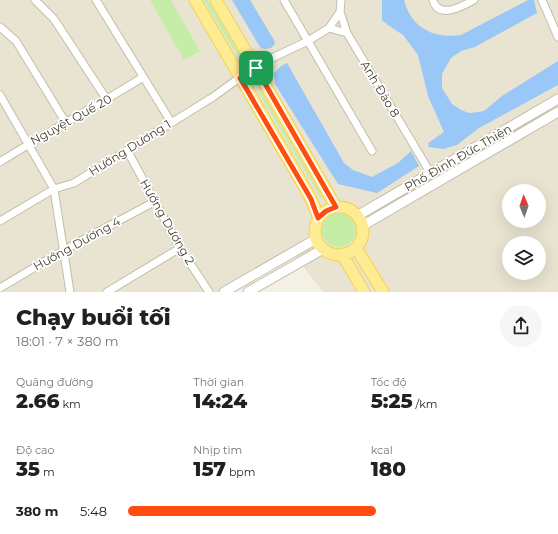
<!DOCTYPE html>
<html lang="vi">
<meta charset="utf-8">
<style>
body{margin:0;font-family:Montserrat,sans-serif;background:#f6f6f6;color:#202124;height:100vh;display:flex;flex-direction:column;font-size:15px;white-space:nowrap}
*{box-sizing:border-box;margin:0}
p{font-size:13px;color:#757577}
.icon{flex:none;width:22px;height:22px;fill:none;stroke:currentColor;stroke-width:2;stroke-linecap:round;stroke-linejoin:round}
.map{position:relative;height:292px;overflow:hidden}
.side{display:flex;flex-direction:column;background:#fff;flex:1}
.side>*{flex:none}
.needle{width:26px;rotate:358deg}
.controls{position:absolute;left:502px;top:184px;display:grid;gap:8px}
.controls a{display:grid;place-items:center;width:44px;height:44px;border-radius:50%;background:#fff;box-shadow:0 4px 16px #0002;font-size:20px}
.pin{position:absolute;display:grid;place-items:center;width:34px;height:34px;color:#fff;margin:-17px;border-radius:8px;box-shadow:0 2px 6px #0006}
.round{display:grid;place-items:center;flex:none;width:42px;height:42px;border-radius:21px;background:#f6f6f6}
.overview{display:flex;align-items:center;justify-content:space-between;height:68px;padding:0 16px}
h1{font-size:22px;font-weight:800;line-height:30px}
.figures{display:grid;grid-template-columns:repeat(3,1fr);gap:6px;height:68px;padding:4px 16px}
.figures div{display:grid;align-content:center}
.figures b{font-size:20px;font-weight:800}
.figures small{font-size:11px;font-weight:400}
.figures p{font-size:11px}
ul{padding:0 16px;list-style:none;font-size:13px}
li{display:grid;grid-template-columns:64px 48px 1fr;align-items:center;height:30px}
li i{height:10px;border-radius:5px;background:#ff4c0f}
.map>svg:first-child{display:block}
</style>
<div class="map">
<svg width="558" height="292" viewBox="0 0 558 292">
<rect width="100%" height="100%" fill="#f4f1e4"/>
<path fill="#e9e4d1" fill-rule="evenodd" d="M 0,0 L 558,0 L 558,292 L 323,292 L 295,256 L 233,292 L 0,292 ZM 509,191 L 539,191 L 539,221 L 509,221 ZM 509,243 L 539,243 L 539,273 L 509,273 Z"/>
<path fill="#c6eda7" d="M 150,0 L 171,0 L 200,51 L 184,60 Z
M 204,0 L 208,0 L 241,57 L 238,57 Z
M 261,92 L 322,197 L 321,198 L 259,93 Z
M322 230a17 17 0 1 1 34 0a17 17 0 1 1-34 0Z"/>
<path fill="#98c7f8" d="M 232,0 L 250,0 L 274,40 L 275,44 L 271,48 L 264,49 L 260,47 Z
M 382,0 L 404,0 C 411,28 434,39 461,35 L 528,0 L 534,0 L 537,13 L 475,47 L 461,51 L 451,58 L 442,74 L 442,88 L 452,104 L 461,110 L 469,113 L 479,112 L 484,111 L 502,96 L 558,61 L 558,85 L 479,128 L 457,145 L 443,149 L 429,147 L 428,143 L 444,132 L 428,96 L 418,55 L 403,35 L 388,25 L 382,20 Z
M 287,63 L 344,163 L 353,170 L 372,177 L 398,163 L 411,151 L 419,166 L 377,193 L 338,184 L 275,84 L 274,73 L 281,66 Z"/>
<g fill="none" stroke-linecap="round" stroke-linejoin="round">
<g stroke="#c3bda8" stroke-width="9">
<path id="minor" d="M 35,0 L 54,19 L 107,100
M 96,0 L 171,122
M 284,0 L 372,151
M 341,0 L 340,12 L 347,33 L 431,174
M 433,0 C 438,20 463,6 474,0
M 542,0 L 558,37
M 0,27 L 16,41 L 66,123
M 329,28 L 347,33
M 0,95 L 54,189 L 70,292
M 127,150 L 180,248 L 209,292
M 0,162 C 47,132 96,107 143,77
M 0,221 L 54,189 L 74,183 L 213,97 L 235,81 L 272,58 L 308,41 L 329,28 L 340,12
M 0,288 L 64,250 L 154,202
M 107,292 L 180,248"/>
</g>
<g stroke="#c3bda8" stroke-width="11">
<path id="tertiary" d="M 357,216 L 558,99
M 362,226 L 558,112
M 224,292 L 316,239
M 248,292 L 323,249"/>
</g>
<g stroke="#f1d254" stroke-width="13">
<path id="primary" d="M 195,0 L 298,176 L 311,199 L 319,218
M 216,0 L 336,207
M315 231a24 24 0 1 1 48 0a24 24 0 1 1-48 0Z
M 356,248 L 383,292
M 342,254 L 364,292"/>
</g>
<use href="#minor" stroke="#fff" stroke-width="7"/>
<use href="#tertiary" stroke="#fff" stroke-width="9"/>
<use href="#primary" stroke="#ffeb91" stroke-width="11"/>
</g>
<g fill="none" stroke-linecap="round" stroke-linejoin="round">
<g stroke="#fff" stroke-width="8">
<path id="route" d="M 256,68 L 336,207 L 326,211 L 318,218 L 311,199 L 240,78 Z"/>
</g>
<use href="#route" stroke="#ff4c0f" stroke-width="5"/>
</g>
<g text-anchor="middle" stroke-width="3.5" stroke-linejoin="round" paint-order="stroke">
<g font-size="12" fill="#474133" stroke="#fff">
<text transform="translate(380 89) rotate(59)" y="4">Anh Đào 8</text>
<text transform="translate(71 120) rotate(-29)" y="4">Nguyệt Quế 20</text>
<text transform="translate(130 148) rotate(-32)" y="4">Hướng Dương 1</text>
<text transform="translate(458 158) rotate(-30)" y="4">Phố Đinh Đức Thiện</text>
<text transform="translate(167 222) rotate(60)" y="4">Hướng Dương 2</text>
<text transform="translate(77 244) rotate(-29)" y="4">Hướng Dương 4</text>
</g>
</g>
</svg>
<div class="controls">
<a><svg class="needle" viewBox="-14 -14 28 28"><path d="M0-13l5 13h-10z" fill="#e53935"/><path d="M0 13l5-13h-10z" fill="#757577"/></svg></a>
<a><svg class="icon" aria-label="layers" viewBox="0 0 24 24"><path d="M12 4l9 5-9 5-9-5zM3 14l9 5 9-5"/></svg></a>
</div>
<div class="pin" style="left:256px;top:68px;background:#1e9e55"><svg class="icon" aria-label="arrive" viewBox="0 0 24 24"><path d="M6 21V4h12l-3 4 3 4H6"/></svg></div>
</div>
<section class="side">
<div class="overview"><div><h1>Chạy buổi tối</h1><p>18:01 · 7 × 380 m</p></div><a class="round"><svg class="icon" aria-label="share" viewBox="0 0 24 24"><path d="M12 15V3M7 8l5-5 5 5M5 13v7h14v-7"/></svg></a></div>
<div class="figures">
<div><p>Quãng đường</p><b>2.66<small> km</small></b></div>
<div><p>Thời gian</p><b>14:24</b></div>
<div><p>Tốc độ</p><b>5:25<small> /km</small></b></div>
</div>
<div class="figures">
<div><p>Độ cao</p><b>35<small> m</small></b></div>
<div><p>Nhịp tim</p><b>157<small> bpm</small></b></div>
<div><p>kcal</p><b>180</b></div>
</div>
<ul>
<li><b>380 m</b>5:48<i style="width:60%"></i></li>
</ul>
</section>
